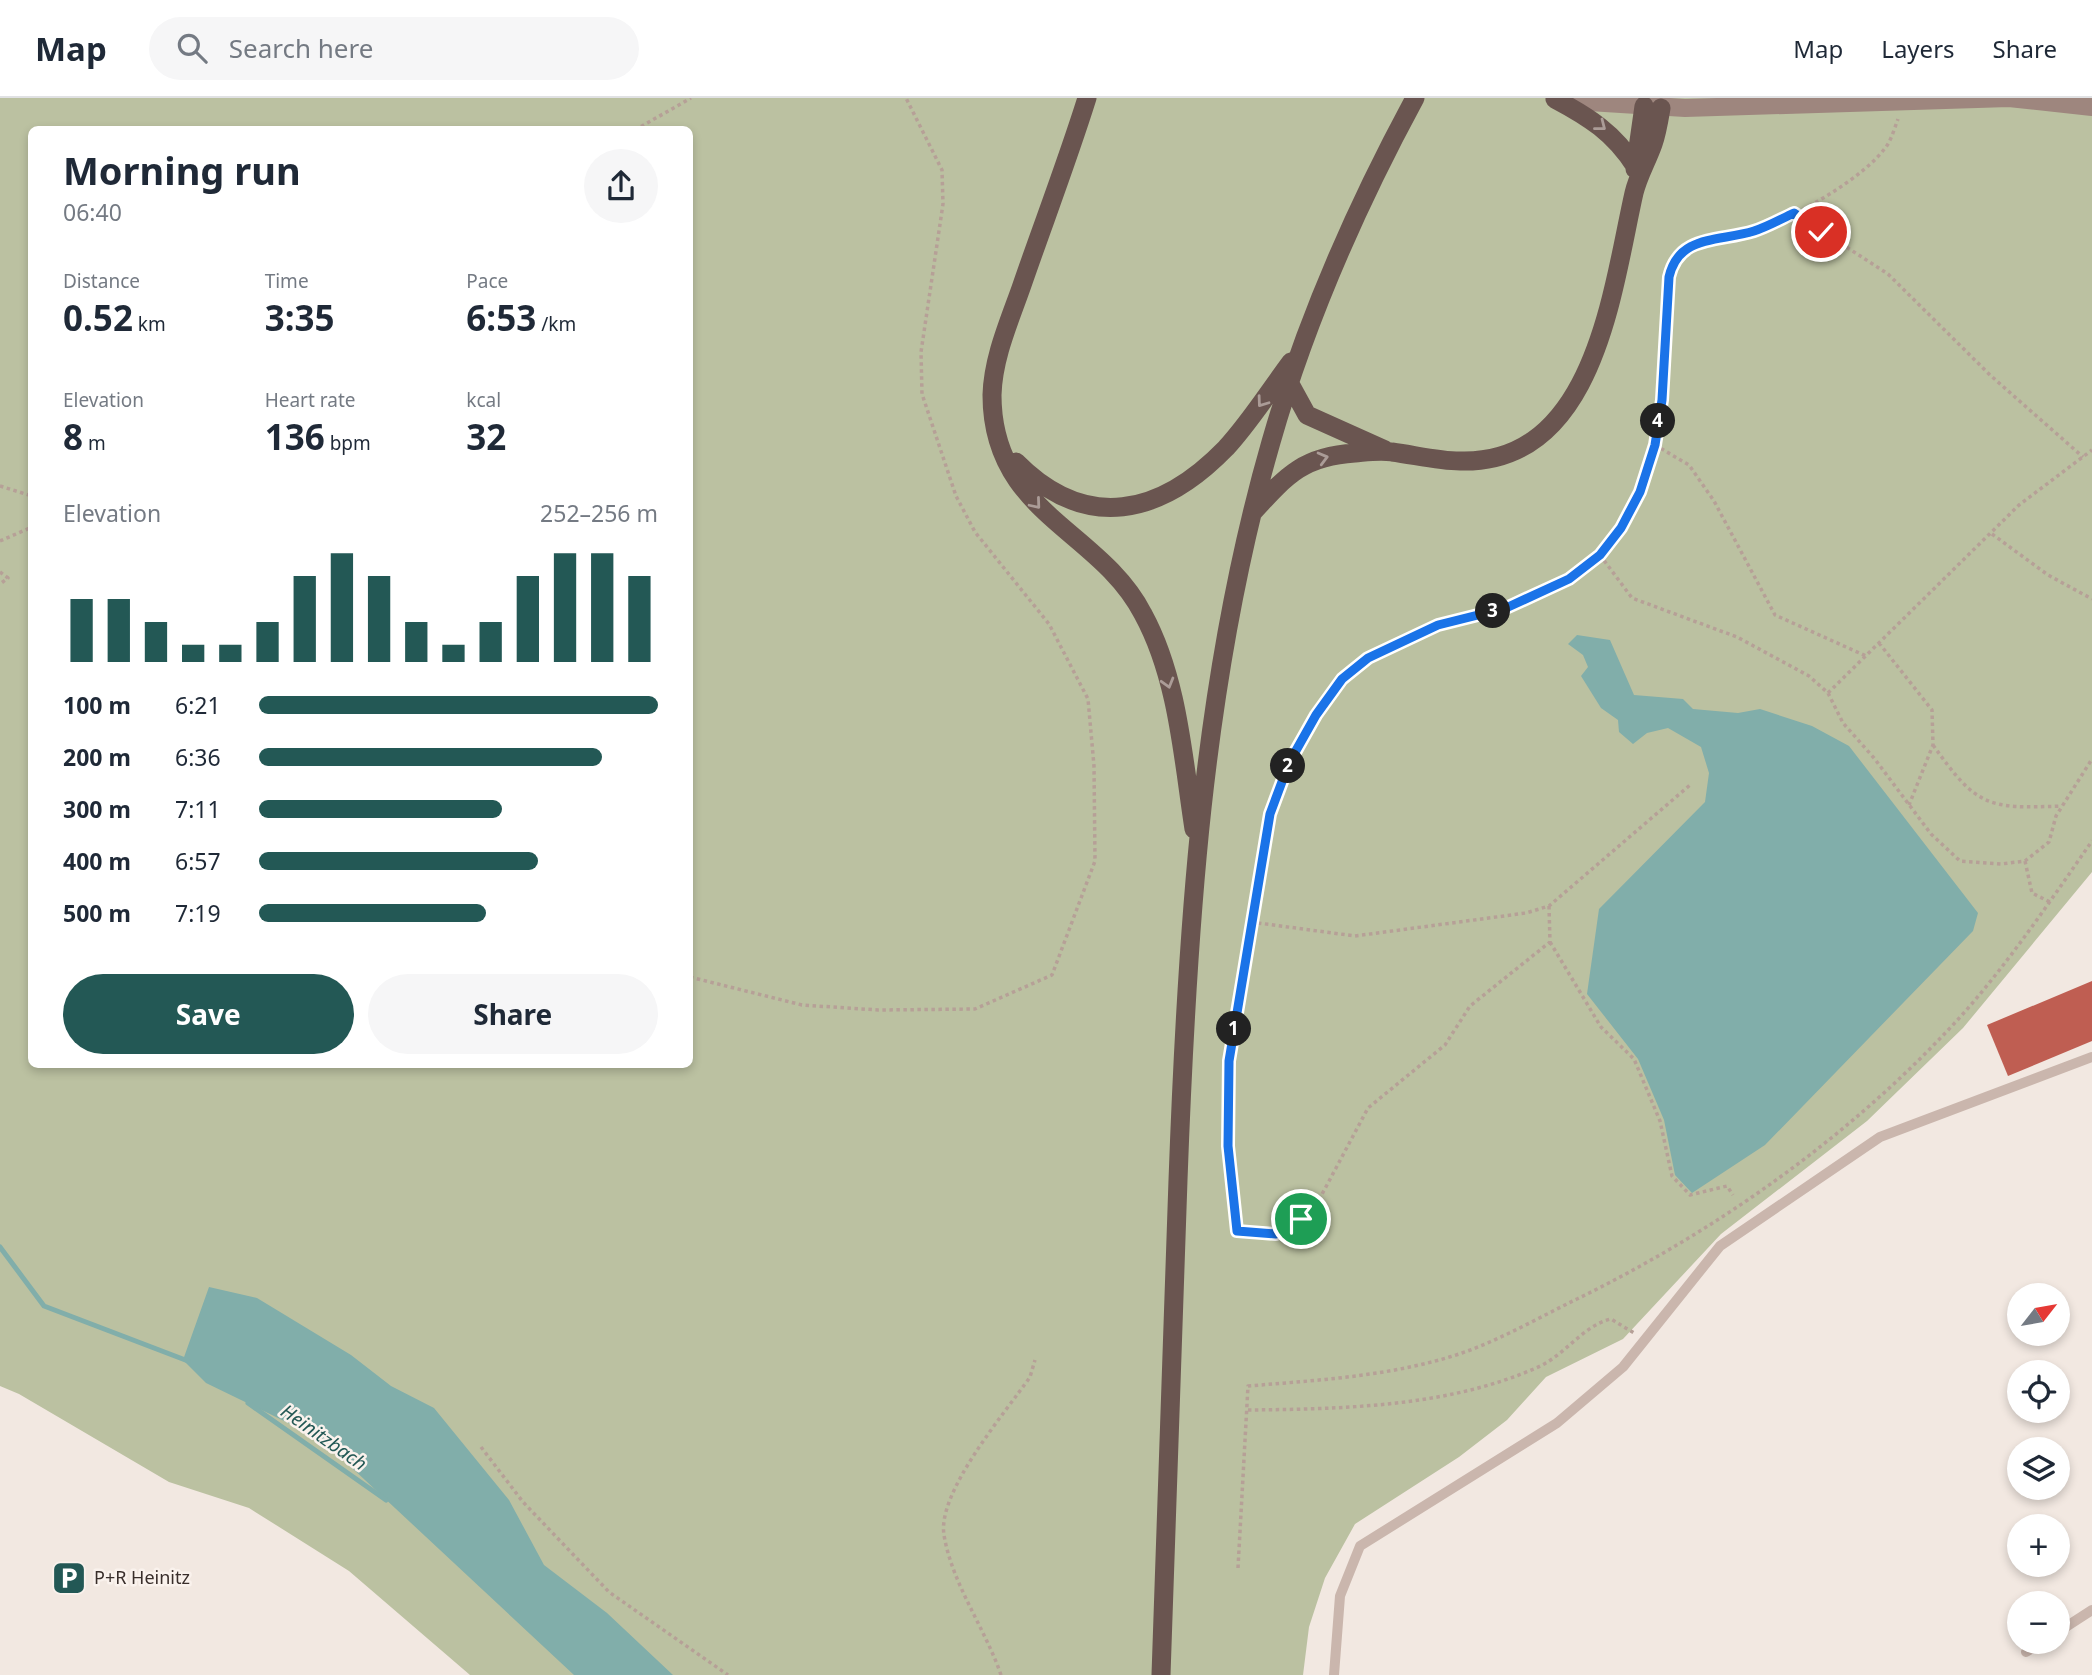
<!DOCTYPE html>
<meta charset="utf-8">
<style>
body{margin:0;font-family:"Noto Sans",sans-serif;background:#f6f6f7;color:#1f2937;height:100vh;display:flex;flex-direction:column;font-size:26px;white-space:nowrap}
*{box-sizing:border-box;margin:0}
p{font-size:23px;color:#747a83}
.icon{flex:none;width:38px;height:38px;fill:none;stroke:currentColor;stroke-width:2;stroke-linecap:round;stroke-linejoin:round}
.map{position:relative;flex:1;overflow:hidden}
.panel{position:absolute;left:28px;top:28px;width:665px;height:942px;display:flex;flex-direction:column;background:#fff;border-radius:10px;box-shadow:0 4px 10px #0003}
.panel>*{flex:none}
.needle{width:46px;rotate:59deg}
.fabs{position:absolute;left:2007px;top:1185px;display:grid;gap:14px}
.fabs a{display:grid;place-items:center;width:63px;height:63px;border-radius:50%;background:#fff;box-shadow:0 4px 10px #0003;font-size:35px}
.pin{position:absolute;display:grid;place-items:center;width:60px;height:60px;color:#fff;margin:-30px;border:4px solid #fff;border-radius:50%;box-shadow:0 2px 7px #0007}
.km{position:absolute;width:35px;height:35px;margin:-18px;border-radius:50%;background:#222;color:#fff;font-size:19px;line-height:35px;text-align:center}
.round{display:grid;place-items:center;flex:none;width:74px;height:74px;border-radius:37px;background:#f6f6f7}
.summary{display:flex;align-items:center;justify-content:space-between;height:119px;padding:0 35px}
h1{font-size:38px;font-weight:700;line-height:52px}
.figures{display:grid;grid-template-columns:repeat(3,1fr);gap:10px;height:119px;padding:7px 35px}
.figures div{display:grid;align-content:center}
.figures b{font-size:35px;font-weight:700}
.figures small{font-size:19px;font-weight:400}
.figures p{font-size:19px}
.chart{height:196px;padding:14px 35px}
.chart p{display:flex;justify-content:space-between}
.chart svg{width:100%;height:126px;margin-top:7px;stroke:#235855;stroke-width:6}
.primary-button{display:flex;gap:14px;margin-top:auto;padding:14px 35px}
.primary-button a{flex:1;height:80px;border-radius:42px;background:#235855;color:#fff;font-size:28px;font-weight:700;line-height:80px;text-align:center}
.primary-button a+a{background:#f6f6f7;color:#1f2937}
ul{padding:0 35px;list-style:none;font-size:23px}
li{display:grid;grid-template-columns:112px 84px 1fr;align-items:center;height:52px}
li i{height:18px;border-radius:9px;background:#235855}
header{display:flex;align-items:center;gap:42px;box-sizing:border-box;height:98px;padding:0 35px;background:#fff;border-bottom:2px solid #e0e1e3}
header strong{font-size:33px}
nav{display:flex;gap:38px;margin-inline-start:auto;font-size:24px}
.search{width:490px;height:63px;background:#f6f6f7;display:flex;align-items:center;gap:18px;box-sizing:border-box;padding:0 24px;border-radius:38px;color:#747a83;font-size:26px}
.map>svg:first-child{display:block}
</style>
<header>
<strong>Map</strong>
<div class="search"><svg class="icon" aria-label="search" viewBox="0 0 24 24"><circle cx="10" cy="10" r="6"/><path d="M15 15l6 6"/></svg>Search here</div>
<nav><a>Map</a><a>Layers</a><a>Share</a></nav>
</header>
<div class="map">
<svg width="2092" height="1577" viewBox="0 0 2092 1577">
<rect width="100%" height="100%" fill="#f2e8e1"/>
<path fill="#bbc1a1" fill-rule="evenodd" d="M 0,0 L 2092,0 L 2092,774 L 1963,930 L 1867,1023 L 1721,1136 L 1623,1241 L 1546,1279 L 1507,1322 L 1459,1359 L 1355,1426 L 1325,1480 L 1309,1529 L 1303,1577 L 470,1577 L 349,1473 L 249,1410 L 169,1384 L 19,1296 L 0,1288 ZM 32,32 L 690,32 L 690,966 L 32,966 Z"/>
<path fill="#81aeaa" d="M 1577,537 L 1610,542 L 1634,597 L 1683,601 L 1693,611 L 1738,615 L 1760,611 L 1812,628 L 1849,648 L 1978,815 L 1973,833 L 1765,1047 L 1692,1095 L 1675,1077 L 1664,1022 L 1638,961 L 1587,896 L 1599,811 L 1705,704 L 1709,675 L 1701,649 L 1668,630 L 1647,635 L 1633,646 L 1619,634 L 1618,622 L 1601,610 L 1581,578 L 1588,569 L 1583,557 L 1568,546 Z
M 209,1189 L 257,1200 L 351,1257 L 391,1288 L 434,1310 L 509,1402 L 544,1467 L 607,1515 L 673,1577 L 574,1577 L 321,1341 L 206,1285 L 183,1262 Z"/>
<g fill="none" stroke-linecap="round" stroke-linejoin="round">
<path stroke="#81aeaa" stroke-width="5" d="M 0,1149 L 44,1208 L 188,1263
M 248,1305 L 386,1402"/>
</g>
<path fill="#bf5e52" d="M 2092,883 L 2092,943 L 2008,978 L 1987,927 Z"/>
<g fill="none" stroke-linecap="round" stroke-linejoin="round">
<path stroke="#b6a097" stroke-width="3.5" stroke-dasharray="3.5 3.5" stroke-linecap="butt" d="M 635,32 L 691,0
M 1794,115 L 1888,176 L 1990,277 L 2083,359
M 1655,347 L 1689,367 L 1714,403 L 1775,517 L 1866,558
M 0,388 L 32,398
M 1992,436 L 2048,477 L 2092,501
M 0,443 L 32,429
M 1600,457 L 1632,500 L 1737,539 L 1809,578 L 1828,595 L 1843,625 L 1874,660 L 1931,736 L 1960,763 L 2001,766 L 2025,763 L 2049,744 L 2056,718 L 2092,661
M 0,474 L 8,480 L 0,486
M 1879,545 L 1932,612 L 1933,647 L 1909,707
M 1828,595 L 2019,407 L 2092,352
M 1933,647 C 1977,709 1987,711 2062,708
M 2025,763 L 2032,795 L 2050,804
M 1549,808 L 1550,844 L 1470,908 L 1445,947 L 1368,1010 L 1320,1100 L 1301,1121 L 1276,1136 L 1237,1133 L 1228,1048 L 1229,963 L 1270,716 L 1289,665 L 1316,617 L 1342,581 L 1368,560 L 1438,527 L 1506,510 L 1569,481 L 1600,457 L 1621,430 L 1640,394 L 1655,347 L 1662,302 L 1669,179 C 1671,169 1673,158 1683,152 C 1706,139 1732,141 1755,133 C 1793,120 1866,80 1888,46 C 1892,39 1895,29 1898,21
M 1251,824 L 1355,838 L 1526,815 L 1549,808 L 1690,687
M 1550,844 L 1601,929 L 1634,961 L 1660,1023 L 1672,1078 L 1690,1097 L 1727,1088 L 1733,1097
M 690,879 L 802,907 L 878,912 L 975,911 L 1052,877 L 1095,763 L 1094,668 L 1088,601 L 1049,526 L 975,434 L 956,398 L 922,296 L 921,254 L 943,106 L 942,72 L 906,0
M 1248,1312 C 1343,1311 1447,1309 1536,1270 C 1565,1258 1583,1227 1611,1221 L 1634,1235
M 481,1349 L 523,1404 L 609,1494 L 728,1577
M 1238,1470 L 1248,1288 C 1320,1282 1394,1278 1462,1255 C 1502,1241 1540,1219 1577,1201 C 1720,1131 1855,1035 1962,917 C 2010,863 2051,802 2092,743
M 1001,1577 C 985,1530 952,1486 944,1437 C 937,1394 1005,1315 1030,1279 L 1035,1262"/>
<path stroke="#cab6ad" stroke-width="10" d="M 2058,1534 L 2092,1512
M 2026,1554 L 2043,1544
M 1334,1577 L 1340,1498 L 1360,1448 L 1557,1325 L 1623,1269 L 1720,1148 L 1880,1039 L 2092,959"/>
<path stroke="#9e867e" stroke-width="18" d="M 1557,2 L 1685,10 L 2009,0 L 2092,9"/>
<path stroke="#6a5550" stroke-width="19" d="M 1087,0 C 1067,64 1043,126 1021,190 C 1009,224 993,260 992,297 C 992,416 1099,431 1143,516 C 1178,580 1183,660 1194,731
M 1555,1 C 1589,19 1614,35 1635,68
M 1635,71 L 1644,8
M 1290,286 L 1307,317 L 1385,352
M 1016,364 C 1086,435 1161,417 1226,350 C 1250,324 1270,292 1291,264
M 1254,413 C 1287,377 1304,358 1355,355 C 1367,354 1380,352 1392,354 C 1415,357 1438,363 1460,363 C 1595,367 1612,192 1634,95 C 1638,78 1647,63 1653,46 C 1657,35 1659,22 1661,10
M 1161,1577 C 1167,1412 1172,1247 1178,1082 C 1187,835 1202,583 1271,344 C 1305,225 1356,109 1415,0"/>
</g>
<defs><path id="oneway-chevron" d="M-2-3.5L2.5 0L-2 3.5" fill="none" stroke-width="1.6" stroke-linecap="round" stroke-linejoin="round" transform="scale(1.75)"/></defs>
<g stroke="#ab9c97">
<use href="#oneway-chevron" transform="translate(1601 28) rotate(38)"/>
<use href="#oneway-chevron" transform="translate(1262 304) rotate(126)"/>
<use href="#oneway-chevron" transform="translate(1323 360) rotate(-15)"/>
<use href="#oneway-chevron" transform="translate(1036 406) rotate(50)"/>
<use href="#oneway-chevron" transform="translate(1168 585) rotate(74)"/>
</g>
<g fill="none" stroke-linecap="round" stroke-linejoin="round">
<g stroke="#fff" stroke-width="14">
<path id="route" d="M 1301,1121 L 1276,1136 L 1237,1133 L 1228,1048 L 1229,963 L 1270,716 L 1289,665 L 1316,617 L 1342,581 L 1368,560 L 1438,527 L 1506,510 L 1569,481 L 1600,457 L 1621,430 L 1640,394 L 1655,347 L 1662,302 L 1669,179 C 1679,136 1719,144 1754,133 C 1767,129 1781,121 1794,115 L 1821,134"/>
</g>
<use href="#route" stroke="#1a73e8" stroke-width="9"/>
</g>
<defs>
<g id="parking-square" transform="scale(1.75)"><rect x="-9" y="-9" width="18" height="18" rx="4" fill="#235855" stroke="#faf2ed"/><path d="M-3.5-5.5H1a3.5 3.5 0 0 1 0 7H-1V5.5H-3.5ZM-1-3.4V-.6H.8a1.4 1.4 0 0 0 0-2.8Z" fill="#fff"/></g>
</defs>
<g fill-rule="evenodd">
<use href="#parking-square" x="69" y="1480"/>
</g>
<g text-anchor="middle" stroke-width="5" stroke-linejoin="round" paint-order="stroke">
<g font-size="18" fill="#392e2b" stroke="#faf2ed" text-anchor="start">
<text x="94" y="1486">P+R Heinitz</text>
</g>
<g font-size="19" font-style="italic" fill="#235855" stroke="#faf2ed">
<text transform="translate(324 1339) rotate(35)" y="7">Heinitzbach</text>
</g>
</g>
</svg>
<div class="fabs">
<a><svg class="needle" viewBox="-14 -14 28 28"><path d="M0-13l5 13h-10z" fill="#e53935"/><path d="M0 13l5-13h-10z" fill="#747a83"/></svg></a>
<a><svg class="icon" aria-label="locate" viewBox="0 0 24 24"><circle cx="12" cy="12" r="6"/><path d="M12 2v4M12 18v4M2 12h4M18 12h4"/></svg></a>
<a><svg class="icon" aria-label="layers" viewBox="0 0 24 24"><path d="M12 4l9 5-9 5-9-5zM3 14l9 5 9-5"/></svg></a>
<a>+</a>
<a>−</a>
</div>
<div class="pin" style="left:1301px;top:1121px;background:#1e9e55"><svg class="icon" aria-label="arrive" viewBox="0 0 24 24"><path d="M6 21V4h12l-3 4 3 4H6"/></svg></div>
<div class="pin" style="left:1821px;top:134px;background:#d93025"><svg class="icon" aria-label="check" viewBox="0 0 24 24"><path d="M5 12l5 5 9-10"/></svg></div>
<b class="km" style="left:1234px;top:931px">1</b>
<b class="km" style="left:1288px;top:668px">2</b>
<b class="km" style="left:1493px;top:513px">3</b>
<b class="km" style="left:1658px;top:323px">4</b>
<section class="panel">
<div class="summary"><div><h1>Morning run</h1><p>06:40</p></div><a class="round"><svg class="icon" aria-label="share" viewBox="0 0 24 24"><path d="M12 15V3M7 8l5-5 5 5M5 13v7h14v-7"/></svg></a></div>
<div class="figures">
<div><p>Distance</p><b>0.52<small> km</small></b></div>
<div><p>Time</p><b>3:35</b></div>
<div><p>Pace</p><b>6:53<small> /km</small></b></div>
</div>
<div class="figures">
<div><p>Elevation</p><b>8<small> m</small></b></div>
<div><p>Heart rate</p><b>136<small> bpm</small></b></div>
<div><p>kcal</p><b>32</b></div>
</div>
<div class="chart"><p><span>Elevation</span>252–256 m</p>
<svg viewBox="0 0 160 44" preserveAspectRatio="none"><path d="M5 44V22M15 44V22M25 44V30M35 44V38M45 44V38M55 44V30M65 44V14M75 44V6M85 44V14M95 44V30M105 44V38M115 44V30M125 44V14M135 44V6M145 44V6M155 44V14"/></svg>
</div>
<ul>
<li><b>100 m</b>6:21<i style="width:100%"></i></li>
<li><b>200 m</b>6:36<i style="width:86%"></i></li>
<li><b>300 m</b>7:11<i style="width:61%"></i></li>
<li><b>400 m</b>6:57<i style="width:70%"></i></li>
<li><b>500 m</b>7:19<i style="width:57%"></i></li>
</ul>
<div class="primary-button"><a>Save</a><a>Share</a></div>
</section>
</div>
